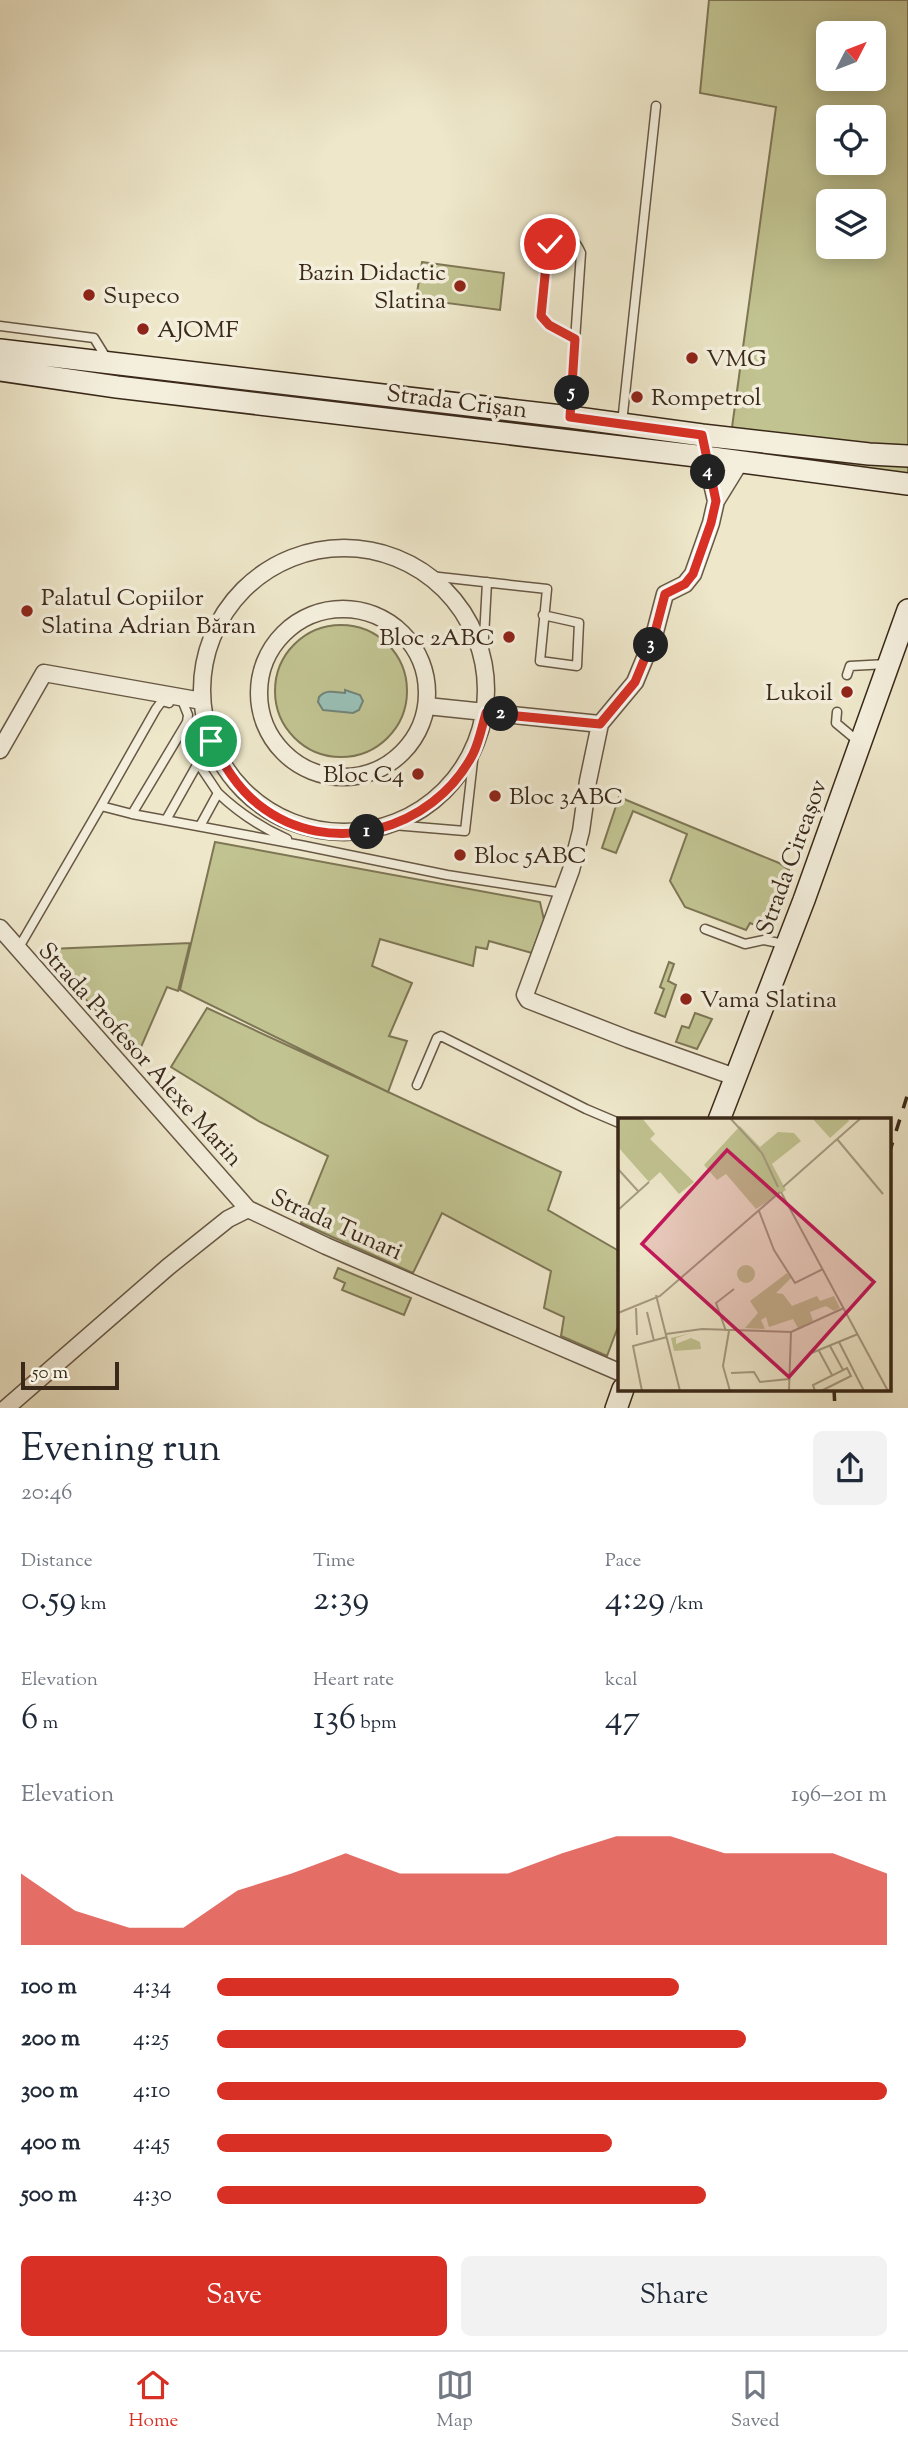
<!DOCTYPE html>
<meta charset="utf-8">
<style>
body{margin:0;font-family:"Sorts Mill Goudy",serif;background:#f2f2f3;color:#1f2937;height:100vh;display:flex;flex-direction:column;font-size:26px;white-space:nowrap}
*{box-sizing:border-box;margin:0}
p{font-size:23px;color:#747a83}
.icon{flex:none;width:38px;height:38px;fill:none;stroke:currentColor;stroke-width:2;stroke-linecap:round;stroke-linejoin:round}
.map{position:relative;height:1408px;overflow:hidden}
.panel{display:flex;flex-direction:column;background:#fff;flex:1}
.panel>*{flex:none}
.needle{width:46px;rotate:48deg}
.fabs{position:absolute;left:816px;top:21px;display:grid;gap:14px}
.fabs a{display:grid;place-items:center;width:70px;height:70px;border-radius:10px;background:#fff;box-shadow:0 4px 18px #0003;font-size:35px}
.scale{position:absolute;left:21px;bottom:18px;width:98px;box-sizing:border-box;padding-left:7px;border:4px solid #3a2919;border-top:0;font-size:19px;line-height:24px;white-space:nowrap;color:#3a2919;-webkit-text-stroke:5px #f4efdd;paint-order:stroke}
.pin{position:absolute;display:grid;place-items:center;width:60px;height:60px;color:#fff;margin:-30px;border:4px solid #fff;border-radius:50%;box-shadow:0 2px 7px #0007}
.km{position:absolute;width:35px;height:35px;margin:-18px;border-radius:50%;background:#222;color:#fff;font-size:19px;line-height:35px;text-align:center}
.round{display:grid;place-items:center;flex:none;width:74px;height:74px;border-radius:10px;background:#f2f2f3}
.summary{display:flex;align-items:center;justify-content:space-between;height:119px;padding:0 21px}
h1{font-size:38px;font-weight:600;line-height:52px}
.metrics{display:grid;grid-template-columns:repeat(3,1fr);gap:10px;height:119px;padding:7px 21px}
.metrics div{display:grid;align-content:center}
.metrics b{font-size:35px;font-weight:600}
.metrics small{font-size:19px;font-weight:400}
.metrics p{font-size:19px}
.chart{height:196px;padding:14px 21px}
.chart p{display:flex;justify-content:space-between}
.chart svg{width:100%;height:126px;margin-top:7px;fill:#d93025;opacity:.7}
.action{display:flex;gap:14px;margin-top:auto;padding:14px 21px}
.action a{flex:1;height:80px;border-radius:10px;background:#d93025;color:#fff;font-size:28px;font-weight:600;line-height:80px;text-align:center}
.action a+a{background:#f2f2f3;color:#1f2937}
ul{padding:0 21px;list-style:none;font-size:23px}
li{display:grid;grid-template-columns:112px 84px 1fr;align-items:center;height:52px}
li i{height:18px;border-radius:9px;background:#d93025}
.dock{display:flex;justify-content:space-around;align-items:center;height:98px;border-top:2px solid #e0e1e3;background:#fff;font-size:19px;color:#747a83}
.dock a{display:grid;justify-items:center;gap:4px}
.dock .on{color:#d93025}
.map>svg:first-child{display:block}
</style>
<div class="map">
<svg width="908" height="1409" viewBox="0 0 908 1409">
<rect width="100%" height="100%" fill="#eee7ca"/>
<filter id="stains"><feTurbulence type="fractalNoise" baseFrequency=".00286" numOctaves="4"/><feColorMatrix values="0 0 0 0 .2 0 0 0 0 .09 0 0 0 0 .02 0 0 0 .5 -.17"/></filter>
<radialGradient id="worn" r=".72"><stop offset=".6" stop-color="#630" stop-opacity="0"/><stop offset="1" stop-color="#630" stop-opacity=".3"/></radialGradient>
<path fill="#c1c391" stroke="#7e7655" stroke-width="2" fill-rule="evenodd" d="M 709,0 L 908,0 L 908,493 L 724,452 L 725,442 L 730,442 L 776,107 L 700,93 ZM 828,33 L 873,33 L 873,79 L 828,79 ZM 828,117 L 873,117 L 873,163 L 828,163 ZM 828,201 L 873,201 L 873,247 L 828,247 Z
M 422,262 L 504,273 L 500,310 L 416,299 Z
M275 691a66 66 0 1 1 132 0a66 66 0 1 1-132 0Z
M 619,797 L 779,863 L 789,870 L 768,930 L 750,923 L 746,930 L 685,907 L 670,881 L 687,834 L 633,811 L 616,853 L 602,848 Z
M 215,842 L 540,902 L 544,920 L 532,953 L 489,941 L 487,949 L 476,947 L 473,966 L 380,939 L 372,966 L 412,983 L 389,1036 L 407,1041 L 388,1092 L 180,990 Z
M 190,943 L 178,991 L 167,987 L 138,1054 L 43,955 L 49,949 Z
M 669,962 L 674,964 L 668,981 L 676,985 L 665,1017 L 655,1013 L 664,989 L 660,987 Z
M 207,1008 L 561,1172 L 548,1210 L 619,1251 L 619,1324 L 607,1356 L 561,1336 L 564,1317 L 544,1308 L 551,1271 L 442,1213 L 413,1273 L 301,1223 L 328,1156 L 260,1122 L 171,1067 Z
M 695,1013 L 712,1019 L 697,1049 L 676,1042 L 682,1026 L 689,1028 Z
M 338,1268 L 411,1298 L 404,1315 L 342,1290 L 345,1283 L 334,1278 Z"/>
<path fill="#99c0b7" stroke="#738478" stroke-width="2" d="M 345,690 L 360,695 L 363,701 L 359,710 L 353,713 L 323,710 L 318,702 L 319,697 C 326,689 335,692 345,693 Z"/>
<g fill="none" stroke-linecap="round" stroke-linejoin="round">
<g stroke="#675845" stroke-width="11">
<path id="service" d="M 0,326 L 94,338 L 107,359
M 570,414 L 581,253 C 576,242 572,237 560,236 C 541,246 543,295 541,316 L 549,325 L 575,339
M 622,423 L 656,106
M 430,576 L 547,589 L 540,661 L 577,666 L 579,623 L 543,615
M 483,656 L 487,582
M 847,675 L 850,666 L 887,664
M 169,703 L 162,701 L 156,709 L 101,806 L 132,814 L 300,845 L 447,875 L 563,893
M 837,712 L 836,723 L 860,743
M 198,763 L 218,793 L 200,826
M 218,793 C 239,813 260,827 287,839
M 132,814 L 187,722 L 188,715 L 184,705
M 166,820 L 198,763 L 183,729
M 393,825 L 465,831 L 474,752
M 705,929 L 745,944 L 764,940 L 784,944
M 18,949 L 101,806
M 417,1085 L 437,1038 L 441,1036 L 586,1109 L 619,1123"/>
</g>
<g stroke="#675845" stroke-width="19">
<path id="minor" d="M 704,449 L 716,501
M202 690a142 142 0 1 1 284 0a142 142 0 1 1-284 0Z
M259 693a84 84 0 1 1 168 0a84 84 0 1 1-168 0Z
M 427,706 L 600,724
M 0,750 L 44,673 L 202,701
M 0,928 L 248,1209
M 735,1077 L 628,1039 L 528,1000 L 525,995 L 571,870 L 581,831 L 588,781 L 600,724 L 635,682 L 654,636 L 665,594 L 685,584 L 693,574 L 711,523 L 716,501 L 740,462
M 5,1409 L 168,1267 L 228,1219 L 248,1209 L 326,1246 L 619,1372"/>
</g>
<g stroke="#3a2919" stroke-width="24">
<path id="secondary" d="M 0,350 L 570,417 L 702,435 L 869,454 L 908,456
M 0,370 L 117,387 L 705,457 L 908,484
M 719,1120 L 804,900 L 908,610
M 616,1409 L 623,1389"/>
</g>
<use href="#service" stroke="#f4efdd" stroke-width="8"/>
<use href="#minor" stroke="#f4efdd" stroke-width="16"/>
<use href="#secondary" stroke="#f4efdd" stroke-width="21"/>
<path stroke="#3a2919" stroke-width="3.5" stroke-dasharray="12 12" stroke-linecap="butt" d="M 889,1154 L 908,1093
M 834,1389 L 835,1409"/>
</g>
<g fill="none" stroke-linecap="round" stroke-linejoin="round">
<g stroke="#fff" stroke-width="14">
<path id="route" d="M 211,741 C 224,765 237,788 259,805 C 329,860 433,831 473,754 C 479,742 482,726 486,713 L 600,724 L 635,682 L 654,636 L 665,594 L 685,584 L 693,574 L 711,523 L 716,501 L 702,435 L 570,417 L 575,339 L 549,325 L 541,316 L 547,255 L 550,244"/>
</g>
<use href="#route" stroke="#d93025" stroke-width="9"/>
</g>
<g fill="#8f2418" stroke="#f4efdd" stroke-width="2.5">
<circle cx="460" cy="286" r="7"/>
<circle cx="89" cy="295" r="7"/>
<circle cx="143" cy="329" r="7"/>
<circle cx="692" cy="358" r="7"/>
<circle cx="637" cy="397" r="7"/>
<circle cx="27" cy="611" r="7"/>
<circle cx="509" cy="637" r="7"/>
<circle cx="847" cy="692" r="7"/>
<circle cx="418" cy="774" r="7"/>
<circle cx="495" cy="796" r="7"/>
<circle cx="460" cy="855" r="7"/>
<circle cx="686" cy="999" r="7"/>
</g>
<g text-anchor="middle" stroke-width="7" stroke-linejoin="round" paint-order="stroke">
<g font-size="24" fill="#3a2919" stroke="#f4efdd" text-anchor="start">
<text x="446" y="280" text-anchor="end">Bazin Didactic<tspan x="446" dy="28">Slatina</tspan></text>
<text x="103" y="303">Supeco</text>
<text x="157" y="337">AJOMF</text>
<text x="706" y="366">VMG</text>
<text x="651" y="405">Rompetrol</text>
<text x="41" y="605">Palatul Copiilor<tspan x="41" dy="28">Slatina Adrian Băran</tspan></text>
<text x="495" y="645" text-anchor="end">Bloc 2ABC</text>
<text x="833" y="700" text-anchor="end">Lukoil</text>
<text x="404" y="782" text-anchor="end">Bloc C4</text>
<text x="509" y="804">Bloc 3ABC</text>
<text x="474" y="863">Bloc 5ABC</text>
<text x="700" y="1007">Vama Slatina</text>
</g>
<g font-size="24" fill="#3a2919" stroke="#f4efdd">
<text transform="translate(457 401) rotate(7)" y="8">Strada Crișan</text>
<text transform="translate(791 857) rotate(-70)" y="8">Strada Cireașov</text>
<text transform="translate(141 1054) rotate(48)" y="8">Strada Profesor Alexe Marin</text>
<text transform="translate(337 1224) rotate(24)" y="8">Strada Tunari</text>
</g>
</g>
<g transform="translate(618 1118)">
<rect width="273" height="273" fill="#eee7ca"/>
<path d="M 24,0 L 37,16 L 32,21 L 76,64 L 61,76 L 42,54 L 31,64 L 0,29 L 0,1 ZM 194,0 L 229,0 L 231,3 L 212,20 ZM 122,8 L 142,29 L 160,14 L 176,15 L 183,23 L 154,46 L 168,72 L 138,91 L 108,56 L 99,62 L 86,47 ZM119 156a9 9 0 1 1 18 0a9 9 0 1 1-18 0ZM 169,155 L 173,160 L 158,175 L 165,176 L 174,188 L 199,178 L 202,183 L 216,178 L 222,190 L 216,193 L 208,188 L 192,194 L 195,203 L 180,210 L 175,201 L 151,209 L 148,199 L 143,202 L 147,211 L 127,210 L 140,195 L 132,183 ZM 73,215 L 58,220 L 58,226 L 73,220 L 82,224 L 83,231 L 56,233 L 53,220 Z" fill="#c1c391"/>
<path fill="none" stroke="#a69b83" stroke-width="2" d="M 112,0 L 144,35 L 160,69M 219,21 L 265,76M 0,51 L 20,73M 165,69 L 243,0M 163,74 L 270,273M 0,92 L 31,64M 141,93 L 156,132 L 177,165 L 205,151M 38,177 L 62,273M 18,190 L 19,217M 29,194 L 36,223M 0,195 L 42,178 L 162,74M 108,213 L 98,185 L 116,171M 111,213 L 105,248 L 112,273M 48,216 L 84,211 L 173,214M 221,224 L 246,273M 212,228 L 225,252M 201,233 L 214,257M 191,236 L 240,216M 113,255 L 136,254 L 142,264 L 171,261M 24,273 L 15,228 L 49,219M 171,273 L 173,214 L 226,190M 197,273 L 195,267 L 229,250 L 233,258 L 203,273"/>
<path fill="#c2185b" fill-opacity="0.15" stroke="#c2185b" stroke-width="3.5" d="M 109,32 L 256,164 L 171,259 L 24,126 Z"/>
<rect width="273" height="273" fill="none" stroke="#3a2919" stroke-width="3.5"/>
</g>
<rect width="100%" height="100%" filter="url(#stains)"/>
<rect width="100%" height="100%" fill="url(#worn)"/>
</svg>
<div class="fabs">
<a><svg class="needle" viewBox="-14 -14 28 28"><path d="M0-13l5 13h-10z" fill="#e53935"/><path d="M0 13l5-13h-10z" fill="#747a83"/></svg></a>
<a><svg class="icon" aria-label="locate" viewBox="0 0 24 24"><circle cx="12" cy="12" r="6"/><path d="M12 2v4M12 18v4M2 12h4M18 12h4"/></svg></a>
<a><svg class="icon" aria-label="layers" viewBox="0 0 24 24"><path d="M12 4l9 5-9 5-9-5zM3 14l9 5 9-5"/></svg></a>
</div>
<div class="scale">50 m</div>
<div class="pin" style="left:211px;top:741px;background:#1e9e55"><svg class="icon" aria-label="arrive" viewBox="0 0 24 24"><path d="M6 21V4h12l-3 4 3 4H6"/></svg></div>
<div class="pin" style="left:550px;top:244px;background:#d93025"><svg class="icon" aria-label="check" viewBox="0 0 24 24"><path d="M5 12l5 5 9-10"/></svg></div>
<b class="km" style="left:367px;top:832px">1</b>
<b class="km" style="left:501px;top:714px">2</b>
<b class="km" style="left:651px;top:645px">3</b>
<b class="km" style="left:708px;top:472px">4</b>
<b class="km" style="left:572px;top:393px">5</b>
</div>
<section class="panel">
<div class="summary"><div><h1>Evening run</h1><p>20:46</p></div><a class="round"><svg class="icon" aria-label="share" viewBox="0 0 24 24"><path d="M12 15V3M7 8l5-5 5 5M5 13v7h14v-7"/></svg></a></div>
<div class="metrics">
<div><p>Distance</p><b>0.59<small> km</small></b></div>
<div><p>Time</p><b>2:39</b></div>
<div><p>Pace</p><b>4:29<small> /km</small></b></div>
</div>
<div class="metrics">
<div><p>Elevation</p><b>6<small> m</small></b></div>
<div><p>Heart rate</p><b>136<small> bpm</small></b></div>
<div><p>kcal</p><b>47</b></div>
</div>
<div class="chart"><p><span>Elevation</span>196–201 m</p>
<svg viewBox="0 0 160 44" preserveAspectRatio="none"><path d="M0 44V19L10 32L20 38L30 38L40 25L50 19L60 12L70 19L80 19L90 19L100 12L110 6L120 6L130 12L140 12L150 12L160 19V44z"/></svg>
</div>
<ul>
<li><b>100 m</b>4:34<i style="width:69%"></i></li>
<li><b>200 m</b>4:25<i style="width:79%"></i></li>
<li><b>300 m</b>4:10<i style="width:100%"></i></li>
<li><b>400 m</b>4:45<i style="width:59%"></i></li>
<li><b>500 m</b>4:30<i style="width:73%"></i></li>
</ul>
<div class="action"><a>Save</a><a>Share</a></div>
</section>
<nav class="dock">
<a class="on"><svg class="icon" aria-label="home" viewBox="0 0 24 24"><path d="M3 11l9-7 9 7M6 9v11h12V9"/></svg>Home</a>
<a><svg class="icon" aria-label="map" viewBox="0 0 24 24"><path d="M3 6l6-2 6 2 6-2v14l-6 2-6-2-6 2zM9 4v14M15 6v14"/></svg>Map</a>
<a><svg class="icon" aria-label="saved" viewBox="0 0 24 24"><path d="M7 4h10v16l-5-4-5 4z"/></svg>Saved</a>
</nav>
